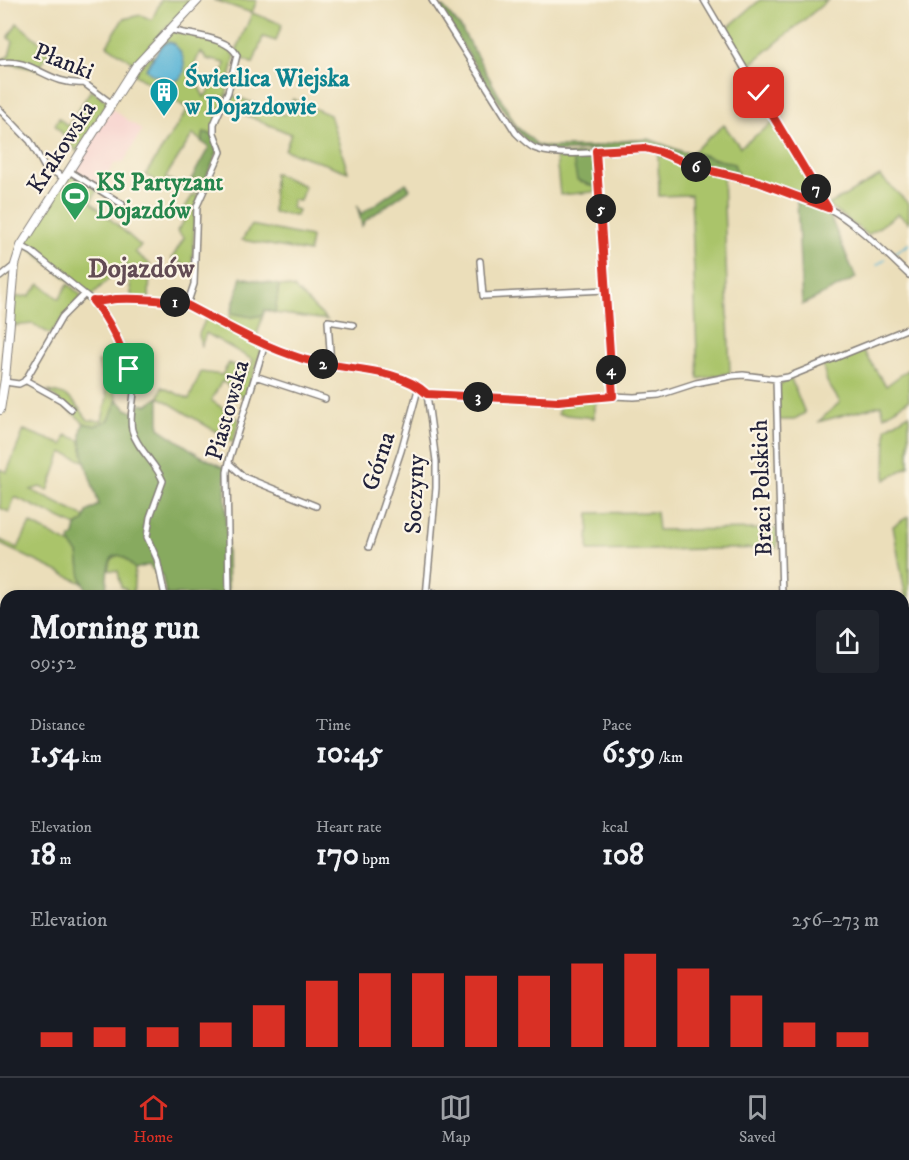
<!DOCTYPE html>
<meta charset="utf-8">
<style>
body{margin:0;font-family:"IM FELL DW Pica",serif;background:#20242c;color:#f1f3f6;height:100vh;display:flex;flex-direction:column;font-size:22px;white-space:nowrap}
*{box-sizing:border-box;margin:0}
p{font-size:20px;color:#9ea1a6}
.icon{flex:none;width:33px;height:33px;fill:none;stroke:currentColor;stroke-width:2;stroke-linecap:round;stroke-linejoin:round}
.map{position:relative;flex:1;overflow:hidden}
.drawer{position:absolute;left:0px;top:590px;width:909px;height:488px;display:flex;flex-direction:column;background:#171b24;border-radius:18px 18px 0 0;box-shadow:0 3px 9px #0003}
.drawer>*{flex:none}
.pin{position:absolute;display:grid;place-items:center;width:51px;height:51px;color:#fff;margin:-26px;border-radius:12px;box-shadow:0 3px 9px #0006}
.km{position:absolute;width:30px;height:30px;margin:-15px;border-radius:50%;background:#222;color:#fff;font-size:16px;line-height:30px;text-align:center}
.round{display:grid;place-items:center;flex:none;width:63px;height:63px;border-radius:6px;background:#20242c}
.head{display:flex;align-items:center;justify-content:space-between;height:102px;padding:0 30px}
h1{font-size:33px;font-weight:700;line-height:45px}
.metrics{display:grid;grid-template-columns:repeat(3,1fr);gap:9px;height:102px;padding:6px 30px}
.metrics div{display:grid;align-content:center}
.metrics b{font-size:30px;font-weight:700}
.metrics small{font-size:16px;font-weight:400}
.metrics p{font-size:16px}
.chart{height:168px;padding:12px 30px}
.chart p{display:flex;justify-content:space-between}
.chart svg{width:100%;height:108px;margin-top:6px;stroke:#d93025;stroke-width:6}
.dock{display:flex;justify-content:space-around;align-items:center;height:84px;border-top:2px solid #363941;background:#171b24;font-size:16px;color:#9ea1a6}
.dock a{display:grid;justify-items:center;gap:3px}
.dock .current{color:#d93025}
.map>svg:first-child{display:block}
</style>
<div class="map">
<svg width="909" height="1076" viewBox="0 0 909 1076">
<rect width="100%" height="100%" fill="#fcf5e5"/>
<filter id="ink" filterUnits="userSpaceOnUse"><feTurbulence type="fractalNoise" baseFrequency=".0167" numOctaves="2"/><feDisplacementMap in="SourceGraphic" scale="12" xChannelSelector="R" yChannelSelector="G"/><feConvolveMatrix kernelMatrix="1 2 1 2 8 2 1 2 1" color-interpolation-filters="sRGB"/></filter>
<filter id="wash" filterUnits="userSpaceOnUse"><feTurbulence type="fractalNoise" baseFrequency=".008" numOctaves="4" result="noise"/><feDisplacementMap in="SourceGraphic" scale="24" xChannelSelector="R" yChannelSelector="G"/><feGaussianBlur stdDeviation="1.35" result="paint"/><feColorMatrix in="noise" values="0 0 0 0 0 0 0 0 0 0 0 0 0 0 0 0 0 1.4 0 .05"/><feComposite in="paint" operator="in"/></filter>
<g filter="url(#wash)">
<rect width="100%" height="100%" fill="#ebdeba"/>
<path fill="#f7d0cd" d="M 112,109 L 142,130 L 123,163 L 114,164 L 98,189 L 70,171 Z"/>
<path fill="#aac46b" stroke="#667353" stroke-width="1.5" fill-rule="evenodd" d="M 161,0 L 192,0 L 134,63 L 107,45 L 123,19 L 141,15 L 152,20 Z
M 214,0 L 257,0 L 252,13 L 282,24 L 276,41 L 263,37 L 253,64 L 238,56 L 236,52 L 252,13 Z
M 760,0 L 828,0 L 746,68 L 725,30 Z
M 17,23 L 49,50 L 39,70 L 0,62 L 0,60 L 9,56 L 13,41 L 8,38 Z
M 172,31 C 193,36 221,38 235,56 L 227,92 L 213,135 L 204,132 L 202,142 L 193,134 L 165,178 L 187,187 L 187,190 L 163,184 L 162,185 L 145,175 L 188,109 L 134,74 L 149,56 L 153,56 L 146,69 L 167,80 L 182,77 L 183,60 L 173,43 L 168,42 L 161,46 ZM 201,52 L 207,59 L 225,63 L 223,73 L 204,97 C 195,80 189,68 201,52 Z
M 91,90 L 108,102 L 77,152 L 55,125 L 59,118 L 68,126 Z
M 229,94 L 285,115 L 293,99 L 330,115 L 348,172 L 285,150 L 291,134 L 226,107 L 225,104 Z
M 774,122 L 824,204 L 738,176 L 734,164 L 692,152 L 724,125 L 740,147 Z
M 658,153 L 723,176 L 730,373 L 698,379 L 691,195 L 659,196 Z
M 556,156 L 573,159 L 597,188 L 597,190 L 592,192 L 560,195 Z
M 69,173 L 97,190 L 91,202 L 141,246 L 135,252 L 150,264 L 149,299 L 132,298 L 126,262 L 90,297 L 24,244 Z
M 274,173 L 305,186 L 300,201 L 293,200 L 291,208 L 298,210 L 296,216 L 273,212 Z
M 880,176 L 909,204 L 909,223 L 898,214 L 868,235 L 828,205 Z
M 193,195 L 199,196 L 195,210 L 192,269 L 172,258 L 184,238 L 177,231 L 186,218 L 181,213 Z
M 251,225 L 311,237 L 309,252 L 242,240 Z
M 40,284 L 59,299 L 68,284 L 82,296 L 50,334 L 33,324 L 12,326 L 15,297 L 29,296 Z
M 279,285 L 294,288 L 327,320 L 275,313 Z
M 231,313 L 252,317 L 263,315 L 256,338 L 228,326 Z
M 207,316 L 259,343 L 261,351 L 245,399 L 222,381 L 211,400 L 239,420 L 233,442 L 159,397 L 162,387 L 189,399 L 201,372 L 222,375 L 229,363 L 248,373 L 253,360 L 206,333 L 201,347 L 199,334 Z
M 862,349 L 886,386 L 909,369 L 909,400 L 884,416 L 881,405 L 818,422 L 840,402 L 827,382 L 823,366 Z
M 107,359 L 112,384 L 117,399 L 113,415 L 104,423 L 95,426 L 84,423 L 48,391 C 72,395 74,401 88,420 L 102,421 L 107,397 L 98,362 Z
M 791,379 L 805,413 L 793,420 L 778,420 L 778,391 L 780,384 Z
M 598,399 L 594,407 L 594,418 L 558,414 L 560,404 Z
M 909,414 L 909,466 L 885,480 L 886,428 Z
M 24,430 L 63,445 L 66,435 L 80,440 L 86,462 L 62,452 L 48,491 L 40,487 L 31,490 L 85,517 L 84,521 L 76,526 L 15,497 L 9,512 L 0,508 L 0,469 L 7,472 Z
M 656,512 L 658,530 L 777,529 L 777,548 L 588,551 L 589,513 Z
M 909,516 L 909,616 L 893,526 Z
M 30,523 L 71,545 L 78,553 L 82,583 L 0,544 L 0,540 L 18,548 Z
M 119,555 L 124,556 L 135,569 L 133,595 L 128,595 L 127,590 L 121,587 L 118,571 L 107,570 C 110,563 111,557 119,555 Z
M 0,994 L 6,998 L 6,1071 L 10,1071 L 9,1074 L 0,1071 Z"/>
<path fill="#87aa5f" stroke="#54664d" stroke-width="1.5" d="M 443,7 L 461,28 L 517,127 L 538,145 L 548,147 L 594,147 L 622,141 L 649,139 L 683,152 L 692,152 L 734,164 L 738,176 L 699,166 L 668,152 L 648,147 L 555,152 L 535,146 L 526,141 L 516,129 L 439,9 Z
M 204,132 L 213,135 L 219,149 L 199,193 L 187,190 L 187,187 L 209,147 L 202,142 Z
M 595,153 L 597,188 L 577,180 L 573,159 L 556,156 Z
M 406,183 L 410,189 L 365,221 L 362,226 L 357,205 L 361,214 Z
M 797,200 L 829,214 L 856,278 L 802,305 Z
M 241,277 L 279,285 L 275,313 L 265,310 L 263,315 L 252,317 L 231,313 Z
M 159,397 L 159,428 L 201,456 L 225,468 L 228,595 L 166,595 L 162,575 L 156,573 L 149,565 L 135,569 C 130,565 127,557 121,556 C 105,550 107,586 106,595 L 89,595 L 81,578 L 78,553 L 71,545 L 70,539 L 74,535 L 76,526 L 84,521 L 87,512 L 99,505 C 94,486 73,440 84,423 L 95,426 L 109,420 L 117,399 L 126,409 L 135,413 L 141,404 L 147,405 Z"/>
<path fill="#58b4d6" stroke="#3d6b88" stroke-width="1.5" d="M 168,42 C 187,45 194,92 163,78 C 156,76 151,75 146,69 L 161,46 Z"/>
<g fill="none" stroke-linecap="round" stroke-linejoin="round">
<path stroke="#58b4d6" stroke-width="1.5" d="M 893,254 L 909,244
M 877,265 L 885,259"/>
</g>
</g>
<g filter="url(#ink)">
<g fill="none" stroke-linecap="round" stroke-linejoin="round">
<g stroke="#86807a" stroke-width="8">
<path id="street" d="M 432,0 L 516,133 C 522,139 527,144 534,148 C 560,159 616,150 645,149 C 665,153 682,163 701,169 C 743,180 788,188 828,208 C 858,224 884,252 909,275
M 704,0 L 827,208
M 169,29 C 187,36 228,36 237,55 L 228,92 L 214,124 L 214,133 L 221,152 L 197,206 L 194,284 L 187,305
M 0,63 C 33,57 48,86 84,83 L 112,104
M 0,110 L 30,141 L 44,166 L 64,178
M 596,151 L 613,396
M 69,171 L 122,204
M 21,246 L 32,252 L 93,301 C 101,303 108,300 116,299 C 137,298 167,300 187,305 C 224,324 261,346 300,358 C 338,371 397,365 427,394
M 480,261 L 483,296 L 606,290
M 0,277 L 15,265
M 94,302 C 110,320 133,365 134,389 C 134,402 129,417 132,430 C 137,449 156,463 163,481 L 150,517 L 147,537 L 157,559 L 165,596
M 331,365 L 328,321 L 353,325
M 255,376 L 325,399
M 776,379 L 782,596
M 25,380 L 61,400 L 71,409
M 5,382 L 19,384 L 25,381 L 62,317 L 84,295
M 427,394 L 557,401 L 613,396 L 634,397 L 659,395 L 696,383 L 732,376 L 743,375 L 776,379 L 788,377 L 909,328
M 229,463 L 244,477 L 316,506
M 369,547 L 401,451 L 419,386
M 427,590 L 442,596
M 229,596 L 227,472 L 230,457 L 265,344
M 426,596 L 436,488 L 436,461 L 427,394
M 903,739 L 909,733
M 0,859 L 6,863
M 0,893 L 6,896
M 0,940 L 6,943
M 243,1071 L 251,1076
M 9,1076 L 12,1071
M 383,1076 L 383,1071"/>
</g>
<g stroke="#86807a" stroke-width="10">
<path id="secondary" d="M 0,410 L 5,379 L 15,265 L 21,246 L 136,66 L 198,0"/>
</g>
<use href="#street" stroke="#fff" stroke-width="5"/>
<use href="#secondary" stroke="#fff" stroke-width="8"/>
</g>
</g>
<g fill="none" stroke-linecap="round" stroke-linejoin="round" filter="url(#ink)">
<g stroke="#fff" stroke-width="12">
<path id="route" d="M 129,369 C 120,345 110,320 93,301 C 101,302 108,300 116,299 C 137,298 168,300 187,305 C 224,324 261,346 300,358 C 338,371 397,365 427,394 L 558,401 L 613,396 L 596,151 L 645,148 L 660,152 L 699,168 L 758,182 L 828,208 L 759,93"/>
</g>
<use href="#route" stroke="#d93025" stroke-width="8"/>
</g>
<defs>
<g id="building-pin" transform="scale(1.5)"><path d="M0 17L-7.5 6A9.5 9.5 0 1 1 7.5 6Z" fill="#0f9aa8" stroke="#fcf5e5"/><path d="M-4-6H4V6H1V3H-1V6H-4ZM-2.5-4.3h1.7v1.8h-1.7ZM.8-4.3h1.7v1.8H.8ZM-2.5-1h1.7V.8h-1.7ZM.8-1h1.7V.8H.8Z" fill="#fff"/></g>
<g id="stadium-pin" transform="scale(1.5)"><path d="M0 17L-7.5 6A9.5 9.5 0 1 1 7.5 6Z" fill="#2e9e5b" stroke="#fcf5e5"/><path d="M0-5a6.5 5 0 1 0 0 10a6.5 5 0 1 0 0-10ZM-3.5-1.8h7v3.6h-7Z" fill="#fff"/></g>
</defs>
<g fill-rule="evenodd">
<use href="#building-pin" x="164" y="92"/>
<use href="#stadium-pin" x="75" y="196"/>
</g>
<g text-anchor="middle" stroke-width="4.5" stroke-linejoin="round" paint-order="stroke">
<g font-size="24" fill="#22223b" stroke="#fcf5e5">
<text transform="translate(64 61) rotate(21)" y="8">Płanki</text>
<text transform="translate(61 147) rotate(-57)" y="8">Krakowska</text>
<text transform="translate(227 410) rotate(-74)" y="8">Piastowska</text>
<text transform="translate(378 461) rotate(-72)" y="8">Górna</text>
<text transform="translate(761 488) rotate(-92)" y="8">Braci Polskich</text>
<text transform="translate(414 494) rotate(-88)" y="8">Soczyny</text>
</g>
<g font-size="24" font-weight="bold" fill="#0d838f" stroke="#fcf5e5" text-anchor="start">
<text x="185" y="86">Świetlica Wiejska<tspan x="185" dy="28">w Dojazdowie</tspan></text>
</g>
<g font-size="24" font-weight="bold" fill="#27864d" stroke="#fcf5e5" text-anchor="start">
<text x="96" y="190">KS Partyzant<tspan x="96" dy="28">Dojazdów</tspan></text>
</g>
<g font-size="27" font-weight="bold" fill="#624c54" stroke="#fcf5e5">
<text x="141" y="277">Dojazdów</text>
</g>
</g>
</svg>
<div class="pin" style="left:129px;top:369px;background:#1e9e55"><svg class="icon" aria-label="arrive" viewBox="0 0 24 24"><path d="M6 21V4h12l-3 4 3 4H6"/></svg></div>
<div class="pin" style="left:759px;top:93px;background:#d93025"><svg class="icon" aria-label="check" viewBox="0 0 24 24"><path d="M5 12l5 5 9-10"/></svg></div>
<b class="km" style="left:175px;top:302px">1</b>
<b class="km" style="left:323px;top:364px">2</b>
<b class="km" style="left:478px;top:397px">3</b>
<b class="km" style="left:611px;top:370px">4</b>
<b class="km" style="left:601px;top:209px">5</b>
<b class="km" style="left:696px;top:167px">6</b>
<b class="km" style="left:816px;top:189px">7</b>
<section class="drawer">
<div class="head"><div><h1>Morning run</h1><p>09:52</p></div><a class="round"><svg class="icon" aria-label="share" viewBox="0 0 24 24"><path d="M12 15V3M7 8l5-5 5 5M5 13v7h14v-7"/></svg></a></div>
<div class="metrics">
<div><p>Distance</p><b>1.54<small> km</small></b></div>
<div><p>Time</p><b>10:45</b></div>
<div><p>Pace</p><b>6:59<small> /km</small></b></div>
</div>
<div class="metrics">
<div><p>Elevation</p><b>18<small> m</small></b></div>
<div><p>Heart rate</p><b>170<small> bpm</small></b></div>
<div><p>kcal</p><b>108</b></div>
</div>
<div class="chart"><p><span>Elevation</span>256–273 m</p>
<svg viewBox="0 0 160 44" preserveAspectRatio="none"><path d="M5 44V38M15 44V36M25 44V36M35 44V34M45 44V27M55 44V17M65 44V14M75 44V14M85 44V15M95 44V15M105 44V10M115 44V6M125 44V12M135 44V23M145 44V34M155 44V38"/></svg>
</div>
</section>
</div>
<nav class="dock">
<a class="current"><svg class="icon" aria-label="home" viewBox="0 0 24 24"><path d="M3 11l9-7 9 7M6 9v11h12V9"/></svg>Home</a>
<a><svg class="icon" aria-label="map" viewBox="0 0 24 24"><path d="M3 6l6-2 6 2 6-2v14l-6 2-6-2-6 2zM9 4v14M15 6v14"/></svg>Map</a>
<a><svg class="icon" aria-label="saved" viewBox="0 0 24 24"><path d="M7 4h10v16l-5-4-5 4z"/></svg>Saved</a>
</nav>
